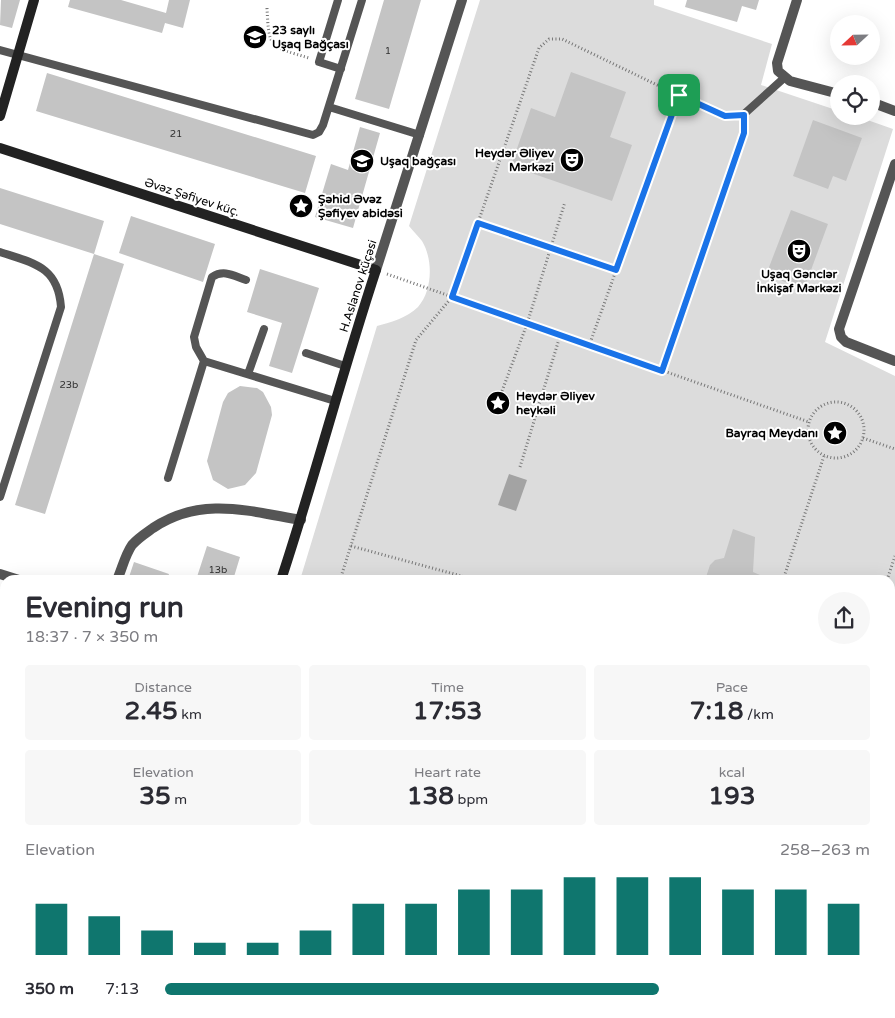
<!DOCTYPE html>
<meta charset="utf-8">
<style>
body{margin:0;font-family:"Varela Round",sans-serif;background:#f7f7f7;color:#2b2b33;height:100vh;display:flex;flex-direction:column;font-size:19px;white-space:nowrap}
*{box-sizing:border-box;margin:0}
p{font-size:16px;color:#7c7c81}
.icon{flex:none;width:28px;height:28px;fill:none;stroke:currentColor;stroke-width:2;stroke-linecap:round;stroke-linejoin:round}
.map{position:relative;flex:1;overflow:hidden}
.sheet{position:absolute;left:0px;top:575px;width:895px;height:444px;display:flex;flex-direction:column;background:#fff;border-radius:15px 15px 0 0;box-shadow:0 5px 20px #0002}
.sheet>*{flex:none}
.needle{width:32px;rotate:248deg}
.controls{position:absolute;left:830px;top:15px;display:grid;gap:10px}
.controls a{display:grid;place-items:center;width:50px;height:50px;border-radius:50%;background:#fff;box-shadow:0 5px 20px #0002;font-size:25px}
.pin{position:absolute;display:grid;place-items:center;width:42px;height:42px;color:#fff;margin:-21px;border-radius:10px;box-shadow:0 2px 8px #0006}
.round{display:grid;place-items:center;flex:none;width:52px;height:52px;border-radius:26px;background:#f7f7f7}
.head{display:flex;align-items:center;justify-content:space-between;height:85px;padding:0 25px}
h1{font-size:28px;font-weight:700;line-height:38px}
.figures{display:grid;grid-template-columns:repeat(3,1fr);gap:8px;height:85px;padding:5px 25px}
.figures div{display:grid;align-content:center;border-radius:5px;background:#f7f7f7;text-align:center}
.figures b{font-size:25px;font-weight:700}
.figures small{font-size:14px;font-weight:400}
.figures p{font-size:14px}
.chart{height:140px;padding:10px 25px}
.chart p{display:flex;justify-content:space-between}
.chart svg{width:100%;height:90px;margin-top:5px;stroke:#0f766e;stroke-width:6}
ul{padding:0 25px;list-style:none;font-size:16px}
li{display:grid;grid-template-columns:80px 60px 1fr;align-items:center;height:38px}
li i{height:12px;border-radius:6px;background:#0f766e}
.map>svg:first-child{display:block}
</style>
<div class="map">
<svg width="895" height="1018" viewBox="0 0 895 1018">
<rect width="100%" height="100%" fill="#fff"/>
<path fill="#dcdcdc" d="M 480,0 L 654,0 L 654,5 L 772,44 L 761,85 L 839,111 L 839,116 L 856,116 L 893,129 L 825,342 L 895,376 L 895,1018 L 510,1018 L 499,1014 L 890,1014 L 890,580 L 300,580 L 377,326 C 391,322 407,318 418,307 C 433,290 433,259 422,241 C 418,236 413,231 409,226 Z
M 44,1014 L 116,1014 L 114,1018 L 43,1018 Z"/>
<path fill="#a3a3a3" d="M 509,474 L 527,480 L 516,511 L 498,505 Z"/>
<path fill="#c4c4c4" d="M 1,0 L 20,0 L 12,28 L 0,25 Z
M 70,0 L 121,0 L 166,13 L 169,0 L 190,0 L 183,28 L 165,23 L 162,33 L 68,7 Z
M 384,0 L 421,0 L 389,109 L 355,99 Z
M 687,0 L 759,0 L 756,10 L 742,6 L 737,22 L 685,7 Z
M 571,72 L 626,92 L 610,137 L 632,145 L 612,201 L 511,166 L 531,108 L 555,117 Z
M 47,73 L 316,156 L 305,193 L 36,111 Z
M 813,120 L 862,138 L 846,181 L 833,176 L 828,189 L 793,176 Z
M 360,127 L 380,133 L 353,228 L 315,217 L 331,164 L 348,170 Z
M 0,188 L 104,221 L 94,254 L 124,264 L 45,514 L 15,505 L 94,254 L 0,224 Z
M 791,210 L 828,224 L 804,289 L 766,275 Z
M 131,216 L 215,244 L 203,282 L 119,253 Z
M 260,269 L 319,288 L 292,373 L 269,366 L 282,323 L 247,312 Z
M 240,386 L 257,388 L 263,392 L 271,407 L 272,415 L 256,473 L 245,485 L 228,489 L 213,480 L 207,461 L 223,402 L 228,393 Z
M 733,529 L 755,537 L 753,572 L 760,575 L 759,580 L 705,580 L 710,565 L 715,560 L 724,558 Z
M 207,546 L 240,557 L 233,580 L 196,580 Z
M 134,562 L 169,574 L 167,580 L 128,580 Z
M 0,592 L 5,593 L 5,630 L 0,630 Z
M 0,692 L 5,693 L 5,755 L 0,753 Z
M 0,789 L 5,791 L 5,856 L 0,854 Z
M 890,794 L 895,795 L 895,836 L 890,834 Z
M 5,949 L 5,1014 L 20,1014 L 19,1018 L 0,1018 L 0,964 Z
M 204,1014 L 222,1014 L 220,1018 L 202,1018 Z
M 228,1014 L 271,1014 L 283,1018 L 227,1018 Z"/>
<g fill="none" stroke-linecap="round" stroke-linejoin="round">
<path stroke="#777" stroke-width="3" stroke-dasharray="1 2.5" stroke-linecap="butt" d="M 267,8 C 269,50 270,46 309,58
M 478,223 L 616,270
M 387,274 L 809,422
M 589,346 L 679,95
M 662,371 L 744,133 L 744,126
M 502,391 L 527,324 L 565,202
M808 430a28 28 0 1 1 56 0a28 28 0 1 1-56 0Z
M 863,438 L 895,449
M 520,467 L 560,336
M 351,546 L 476,580
M 340,580 L 416,340 L 452,297 L 539,48 L 549,39 L 562,39 L 684,98
M 783,580 L 824,456
M 887,580 L 895,556
M 890,666 L 895,668
M 890,977 L 895,979
M 79,1018 L 80,1014
M 637,1018 L 638,1014
M 746,1018 L 747,1014"/>
<path stroke="#555" stroke-width="8" d="M 338,0 L 319,62 L 341,69
M 0,50 L 313,135 L 319,132 L 323,125 L 362,0
M 694,102 L 725,116 L 743,115 L 784,78
M 329,107 L 420,135
M 0,252 C 33,263 58,266 61,307 L 0,497
M 306,353 L 345,366
M 204,361 L 196,347 L 194,337 L 212,277 C 224,269 234,276 246,280
M 248,374 L 264,329
M 168,478 L 204,361 L 335,401
M 0,765 L 5,767
M 0,904 L 5,887
M 32,1018 L 33,1014
M 181,1018 L 183,1014
M 386,1018 L 387,1014"/>
<path stroke="#555" stroke-width="10" d="M 797,0 L 777,63 L 778,71 L 790,81 L 839,94
M 871,102 L 895,111
M 895,164 L 839,329 L 841,337 L 846,342 L 895,361
M 376,270 L 462,0
M 0,574 L 19,580
M 117,580 C 122,569 125,555 132,545 C 138,538 146,533 153,528 C 201,496 248,511 301,520
M 0,643 L 5,643"/>
<path stroke="#222" stroke-width="10" d="M 0,116 L 34,0
M 0,148 L 376,270 C 342,373 315,477 281,580
M 452,1014 L 461,1018
M 138,1018 L 139,1014"/>
</g>
<g fill="none" stroke-linecap="round" stroke-linejoin="round">
<g stroke="#fff" stroke-width="10">
<path id="route" d="M 679,95 L 725,116 L 744,115 L 744,133 L 662,371 L 452,297 L 478,223 L 616,270 Z"/>
</g>
<use href="#route" stroke="#1a73e8" stroke-width="6"/>
</g>
<defs>
<g id="school-disc" transform="scale(1.25)"><circle r="9.5" fill="#000" stroke="#fff"/><path d="M0-5L7-2L0 1L-7-2ZM-4 1L0 2.5L4 1V4Q0 6-4 4Z" fill="#fff"/></g>
<g id="theatre-disc" transform="scale(1.25)"><circle r="9.5" fill="#000" stroke="#fff"/><path d="M-5-5.5Q0-4 5-5.5V0Q5 5 0 6Q-5 5-5 0ZM-3.3-2.5H-1v1.5H-3.3ZM1-2.5H3.3v1.5H1ZM-2.8 1Q0 5.5 2.8 1Z" fill="#fff"/></g>
<g id="sight-disc" transform="scale(1.25)"><circle r="9.5" fill="#000" stroke="#fff"/><path d="M0-6L1.8-2.2L6-1.7L2.9 1.2L3.7 5.4L0 3.3L-3.7 5.4L-2.9 1.2L-6-1.7L-1.8-2.2Z" fill="#fff"/></g>
</defs>
<g fill-rule="evenodd">
<use href="#school-disc" x="255" y="37"/>
<use href="#theatre-disc" x="572" y="160"/>
<use href="#school-disc" x="362" y="161"/>
<use href="#sight-disc" x="301" y="206"/>
<use href="#theatre-disc" x="799" y="251"/>
<use href="#sight-disc" x="498" y="403"/>
<use href="#sight-disc" x="835" y="433"/>
</g>
<g text-anchor="middle" stroke-width="4" stroke-linejoin="round" paint-order="stroke">
<g font-size="10" fill="#313131">
<text x="388" y="54">1</text>
<text x="176" y="137">21</text>
<text x="69" y="388">23b</text>
<text x="218" y="573">13b</text>
</g>
<g font-size="12" font-weight="bold" fill="#000" stroke="#fff" text-anchor="start">
<text x="272" y="34">23 saylı<tspan x="272" dy="14">Uşaq Bağçası</tspan></text>
<text x="554" y="157" text-anchor="end">Heydər Əliyev<tspan x="554" dy="14">Mərkəzi</tspan></text>
<text x="380" y="165">Uşaq bağçası</text>
<text x="318" y="203">Şəhid Əvəz<tspan x="318" dy="14">Şəfiyev abidəsi</tspan></text>
<text x="799" y="278" text-anchor="middle">Uşaq Gənclər<tspan x="799" dy="14">İnkişaf Mərkəzi</tspan></text>
<text x="516" y="400">Heydər Əliyev<tspan x="516" dy="14">heykəli</tspan></text>
<text x="818" y="437" text-anchor="end">Bayraq Meydanı</text>
</g>
<g font-size="12" fill="#000" stroke="#fff">
<text transform="translate(192 197) rotate(18)" y="4">Əvəz Şəfiyev küç.</text>
<text transform="translate(358 286) rotate(-72)" y="4">H.Aslanov küçəsi</text>
</g>
</g>
</svg>
<div class="controls">
<a><svg class="needle" viewBox="-14 -14 28 28"><path d="M0-13l5 13h-10z" fill="#e53935"/><path d="M0 13l5-13h-10z" fill="#7c7c81"/></svg></a>
<a><svg class="icon" aria-label="locate" viewBox="0 0 24 24"><circle cx="12" cy="12" r="6"/><path d="M12 2v4M12 18v4M2 12h4M18 12h4"/></svg></a>
</div>
<div class="pin" style="left:679px;top:95px;background:#1e9e55"><svg class="icon" aria-label="arrive" viewBox="0 0 24 24"><path d="M6 21V4h12l-3 4 3 4H6"/></svg></div>
<section class="sheet">
<div class="head"><div><h1>Evening run</h1><p>18:37 · 7 × 350 m</p></div><a class="round"><svg class="icon" aria-label="share" viewBox="0 0 24 24"><path d="M12 15V3M7 8l5-5 5 5M5 13v7h14v-7"/></svg></a></div>
<div class="figures">
<div><p>Distance</p><b>2.45<small> km</small></b></div>
<div><p>Time</p><b>17:53</b></div>
<div><p>Pace</p><b>7:18<small> /km</small></b></div>
</div>
<div class="figures">
<div><p>Elevation</p><b>35<small> m</small></b></div>
<div><p>Heart rate</p><b>138<small> bpm</small></b></div>
<div><p>kcal</p><b>193</b></div>
</div>
<div class="chart"><p><span>Elevation</span>258–263 m</p>
<svg viewBox="0 0 160 44" preserveAspectRatio="none"><path d="M5 44V19M15 44V25M25 44V32M35 44V38M45 44V38M55 44V32M65 44V19M75 44V19M85 44V12M95 44V12M105 44V6M115 44V6M125 44V6M135 44V12M145 44V12M155 44V19"/></svg>
</div>
<ul>
<li><b>350 m</b>7:13<i style="width:70%"></i></li>
</ul>
</section>
</div>
